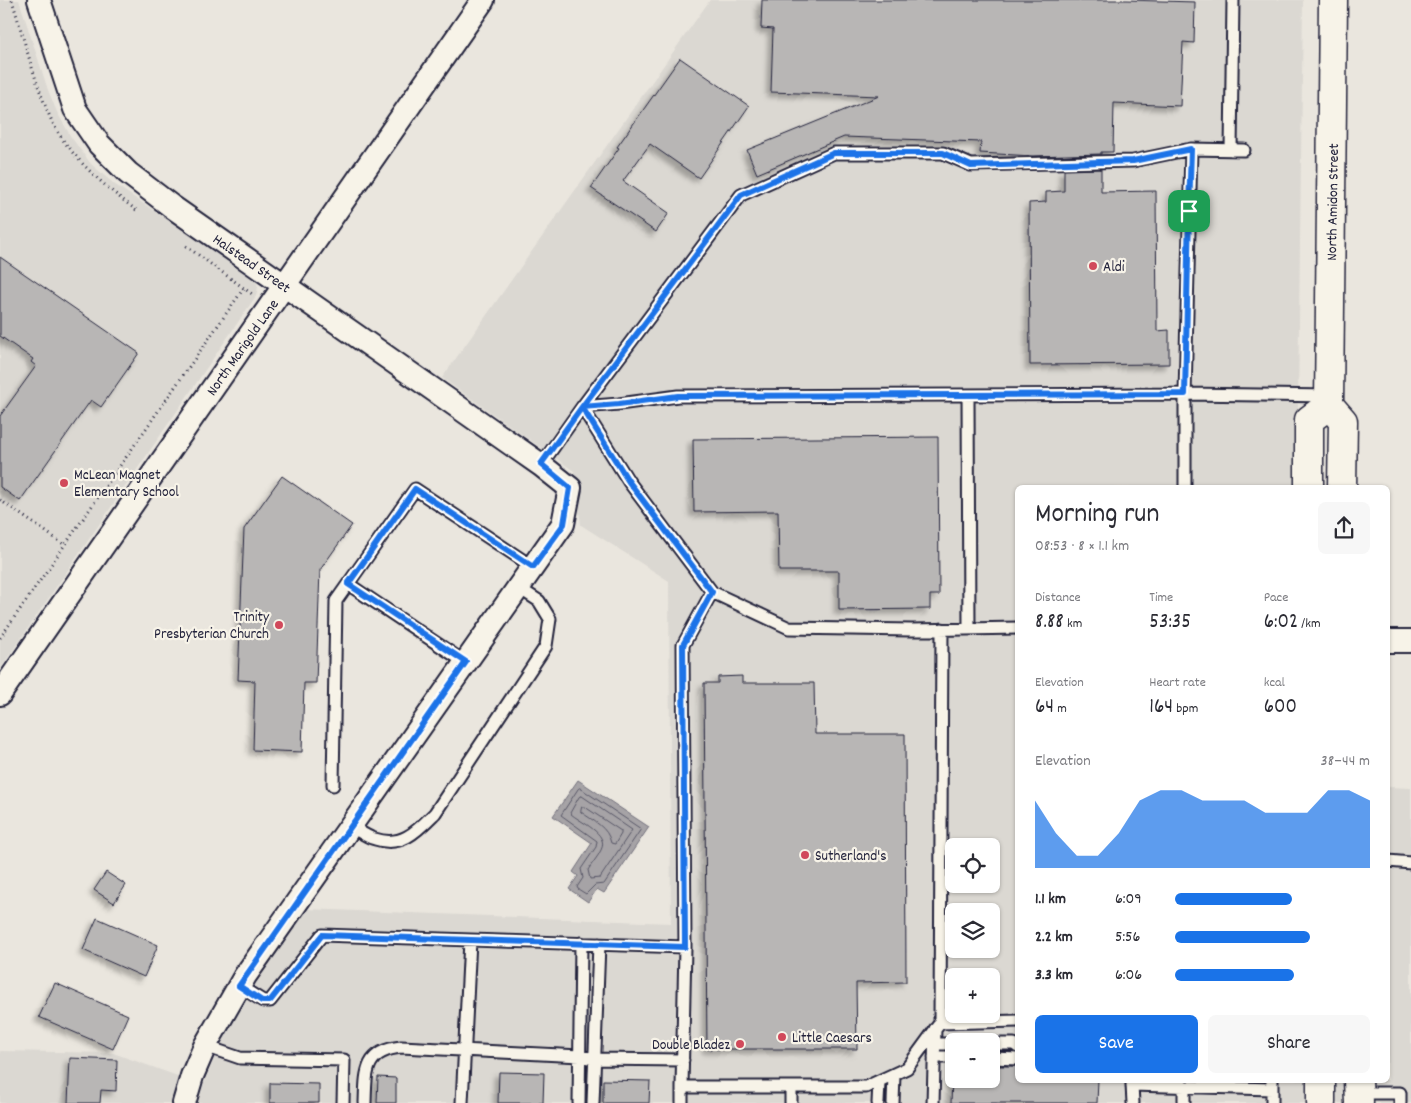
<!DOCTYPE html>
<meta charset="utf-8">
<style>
body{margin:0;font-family:Dekko,sans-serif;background:#f7f7f7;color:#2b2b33;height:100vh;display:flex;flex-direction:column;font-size:19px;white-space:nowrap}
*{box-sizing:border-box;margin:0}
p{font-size:16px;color:#7c7c81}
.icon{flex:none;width:28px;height:28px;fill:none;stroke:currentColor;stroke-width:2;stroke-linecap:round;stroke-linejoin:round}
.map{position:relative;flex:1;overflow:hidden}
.sheet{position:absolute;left:1015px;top:485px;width:375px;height:598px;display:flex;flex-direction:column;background:#fff;border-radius:8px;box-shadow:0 1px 4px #0004}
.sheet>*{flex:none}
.controls{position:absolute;left:945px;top:838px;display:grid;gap:10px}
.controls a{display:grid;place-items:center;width:55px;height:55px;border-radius:8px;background:#fff;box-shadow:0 1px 4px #0004;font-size:25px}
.pin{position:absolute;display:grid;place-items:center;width:42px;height:42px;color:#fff;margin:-21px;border-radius:10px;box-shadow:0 2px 8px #0006}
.round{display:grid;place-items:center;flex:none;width:52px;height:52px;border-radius:8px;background:#f7f7f7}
.overview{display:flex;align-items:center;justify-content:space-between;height:85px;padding:0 20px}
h1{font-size:28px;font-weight:600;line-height:38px}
.figures{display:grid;grid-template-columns:repeat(3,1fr);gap:8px;height:85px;padding:5px 20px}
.figures div{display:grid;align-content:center}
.figures b{font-size:21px;font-weight:600}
.figures small{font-size:14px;font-weight:400}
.figures p{font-size:14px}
.chart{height:140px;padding:10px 20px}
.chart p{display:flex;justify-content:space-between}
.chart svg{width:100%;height:90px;margin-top:5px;fill:#1a73e8;opacity:.7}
.cta{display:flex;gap:10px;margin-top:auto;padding:10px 20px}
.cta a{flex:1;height:58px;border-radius:8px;background:#1a73e8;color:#fff;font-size:20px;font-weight:600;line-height:58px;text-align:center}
.cta a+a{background:#f7f7f7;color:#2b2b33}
ul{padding:0 20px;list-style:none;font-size:16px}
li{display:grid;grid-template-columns:80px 60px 1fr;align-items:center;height:38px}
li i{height:12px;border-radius:6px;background:#1a73e8}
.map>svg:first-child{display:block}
</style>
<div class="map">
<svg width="1411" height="1103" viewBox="0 0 1411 1103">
<defs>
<filter id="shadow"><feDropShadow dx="-4.5" dy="4.5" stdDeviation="2.5" flood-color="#0004"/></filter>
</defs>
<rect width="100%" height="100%" fill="#eae6de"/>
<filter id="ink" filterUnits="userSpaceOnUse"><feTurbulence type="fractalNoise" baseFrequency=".02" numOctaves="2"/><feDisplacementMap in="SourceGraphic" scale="10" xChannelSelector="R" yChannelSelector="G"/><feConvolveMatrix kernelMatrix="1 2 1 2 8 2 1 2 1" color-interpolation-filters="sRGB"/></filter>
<g filter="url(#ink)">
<path fill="#dbd8d2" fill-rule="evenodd" d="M 0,0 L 19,0 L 48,90 L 57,112 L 71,137 L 91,164 L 114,184 L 255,278 L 258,287 L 256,296 L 0,669 Z
M 710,0 L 1303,0 L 1297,487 L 1018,488 L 1018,1080 L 1388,1080 L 1388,787 L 1411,788 L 1411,1103 L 0,1103 L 0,1051 L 113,1053 L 203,1085 L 236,1010 L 306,909 L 671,923 L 669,581 L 581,525 L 574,471 L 442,378 ZM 954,846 L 991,846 L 991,884 L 954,884 ZM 954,911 L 991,911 L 991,949 L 954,949 ZM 954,976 L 991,976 L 991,1014 L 954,1014 ZM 954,1041 L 991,1041 L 991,1079 L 954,1079 Z"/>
<path fill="#a6a3a6" stroke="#716f7b" d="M 578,780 L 649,827 L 604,893 L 597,889 L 588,902 L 569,889 L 578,876 L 573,872 L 592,843 L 553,816 Z"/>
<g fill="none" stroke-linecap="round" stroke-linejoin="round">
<path stroke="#575666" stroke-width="1" d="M 580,788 L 641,829 L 604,884 L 595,885 L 586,894 L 578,889 L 577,887 L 583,878 L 581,869 L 596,847 L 597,841 L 561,815 L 578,789 Z
M 582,796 L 632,830 L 600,878 L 590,879 L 588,870 C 592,863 598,857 601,850 C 610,833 579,822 570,813 L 579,797 Z
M 582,807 L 585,807 L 621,831 L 621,834 L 615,844 L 611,843 C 608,827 593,821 581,812 Z"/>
</g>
<path fill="#b8b6b5" stroke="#22223b" filter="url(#shadow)" d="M 762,0 L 1127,0 L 1195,2 L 1194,43 L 1183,42 L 1180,106 L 1114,103 L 1113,152 L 1101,152 L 1101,154 L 1033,156 L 980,153 L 981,142 L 844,137 L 757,174 L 747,150 L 879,96 L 771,92 L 773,29 L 761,28 Z
M 680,58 L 749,106 L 699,178 L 650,144 L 623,181 L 669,213 L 656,232 L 591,188 L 619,148 L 617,147 Z
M 1101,169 L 1101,192 L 1156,191 L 1157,331 L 1169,330 L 1169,364 L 1030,365 L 1029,203 L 1046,202 L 1046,192 L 1064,191 L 1064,170 Z
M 0,257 L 139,353 L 101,407 L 91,400 L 20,501 L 0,487 L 0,416 L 36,366 L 31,362 L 33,359 L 0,336 Z
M 938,437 L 939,595 L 930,595 L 930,609 L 839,610 L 839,571 L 779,571 L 778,511 L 694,512 L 693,439 Z
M 282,476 L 352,525 L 320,570 L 316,683 L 304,683 L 302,752 L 253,750 L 255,681 L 238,680 L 244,529 Z
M 742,676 L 742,683 L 814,683 L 815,734 L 905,734 L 906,982 L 856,983 L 857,1049 L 707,1049 L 704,683 L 718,683 L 718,677 Z
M 106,872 L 126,885 L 114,903 L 94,890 Z
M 97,918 L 158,945 L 144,977 L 83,950 Z
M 55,983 L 128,1015 L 113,1049 L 39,1017 Z
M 70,1058 L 117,1060 L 116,1091 L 101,1090 L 100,1103 L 68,1103 Z
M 991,1066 L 1018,1066 L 1018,1080 L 1098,1080 L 1097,1103 L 951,1103 L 952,1079 L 991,1079 Z
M 499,1072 L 544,1073 L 543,1103 L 498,1103 Z
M 378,1077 L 396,1078 L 396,1103 L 377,1103 Z
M 603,1080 L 650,1081 L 649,1103 L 603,1103 Z
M 270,1083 L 319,1084 L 319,1103 L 270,1103 Z"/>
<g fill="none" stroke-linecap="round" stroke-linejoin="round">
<g stroke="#22223b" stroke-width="15">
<path id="lane" d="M 1231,150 L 1233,0
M 968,395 L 969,629
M 541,465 L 582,407 L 619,404 L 678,396 L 1185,394 L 1329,396
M 1185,488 L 1185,394 L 1191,149 L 1244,150
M 348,584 L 466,663
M 1018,628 L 912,630 L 789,628 L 712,592 L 629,482 L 582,407 L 741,195 L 834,153 L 943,153 L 971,165 L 1133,161 L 1191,149
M 333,785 L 336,601 L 415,489 L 533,567
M 351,826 C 358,830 366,837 375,839 C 402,848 417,831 435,813 L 546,646 L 550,619 L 539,601 L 519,588
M 1388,861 L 1411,863
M 685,947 L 683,645 L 712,592
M 239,986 L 263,1001 L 270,1001 L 322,935 L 685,947 L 682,1087 L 866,1087 L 907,1068 L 940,1023 L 1018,1021
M 940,1023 L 942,629
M 935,1044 L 954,1044
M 991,1044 L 1014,1044 L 1018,1047
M 205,1046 L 240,1058 L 344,1060 L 343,1103
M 934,1057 L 954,1057
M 991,1058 L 1018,1059
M 1132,1080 L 1132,1085 L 1272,1089
M 1132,1085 L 1133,1103
M 682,1087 L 682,1103
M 1359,1093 L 1400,1093 L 1400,1103
M 365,1103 C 366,1073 364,1051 401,1047 L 580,1056 L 594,1059 L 683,1060
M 462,1103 L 470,940
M 579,1103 L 581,943
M 593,1103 L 599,944
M 791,1103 L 791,1087
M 878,1103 L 879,1082
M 893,1103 L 894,1075
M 933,1103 L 935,1029
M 1184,1103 L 1184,1086
M 1272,1103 L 1272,1080"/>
</g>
<g stroke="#22223b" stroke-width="26">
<path id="street" d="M 39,0 L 75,109 L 99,144 L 128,173 L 171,206 L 541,465 L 570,488 L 563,524 L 245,976 L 205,1046 L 192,1076 L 184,1103
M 1388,641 L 1411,641
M 0,694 L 483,0"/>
</g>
<g stroke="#22223b" stroke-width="31">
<path id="secondary" d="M 1333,0 L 1329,405 L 1343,421 L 1342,488
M 1309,488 L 1309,420 L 1329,405
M 1358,1080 L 1359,1103
M 1321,1103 L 1321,1080"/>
</g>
<path stroke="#22223b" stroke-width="3" stroke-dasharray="1 4" stroke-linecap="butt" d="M 12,0 C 24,39 34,80 50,117 C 66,154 107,189 139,212
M 186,246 L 252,294
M 0,500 L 65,545
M 0,638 L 244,288"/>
<use href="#lane" stroke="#f7f3e8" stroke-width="11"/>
<use href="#street" stroke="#f7f3e8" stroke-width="22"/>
<use href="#secondary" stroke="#f7f3e8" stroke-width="28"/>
</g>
</g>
<g fill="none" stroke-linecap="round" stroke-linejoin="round" filter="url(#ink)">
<g stroke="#fff" stroke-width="10">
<path id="route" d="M 1189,211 L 1185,394 L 678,396 L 619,404 L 582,407 L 541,464 L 570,488 L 564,524 L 533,567 L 415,489 L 348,584 L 466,662 L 239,986 L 262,1001 L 270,1001 L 322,935 L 685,947 L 683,645 L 712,592 L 629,482 L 582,407 L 741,195 L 834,153 L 943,153 L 971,166 L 1133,161 L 1191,149 L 1189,211"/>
</g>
<use href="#route" stroke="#1a73e8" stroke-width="6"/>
</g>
<g fill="#d1495b" stroke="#f7f3e8" stroke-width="2">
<circle cx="1093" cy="266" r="5"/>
<circle cx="64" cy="483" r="5"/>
<circle cx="279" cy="625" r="5"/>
<circle cx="805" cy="855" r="5"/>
<circle cx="782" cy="1037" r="5"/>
<circle cx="740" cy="1044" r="5"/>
</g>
<g text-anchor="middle" stroke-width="4.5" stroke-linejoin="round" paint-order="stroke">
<g font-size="15" fill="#22223b" stroke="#f7f3e8">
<text transform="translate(1332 202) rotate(-89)" y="5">North Amidon Street</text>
<text transform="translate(252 263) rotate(35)" y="5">Halstead Street</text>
<text transform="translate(242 347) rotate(-55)" y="5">North Marigold Lane</text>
</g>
<g font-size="15" fill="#22223b" stroke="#f7f3e8" text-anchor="start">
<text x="1103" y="271">Aldi</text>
<text x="74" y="479">McLean Magnet<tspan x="74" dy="17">Elementary School</tspan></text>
<text x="269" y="621" text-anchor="end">Trinity<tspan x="269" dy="17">Presbyterian Church</tspan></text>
<text x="815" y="860">Sutherland's</text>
<text x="792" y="1042">Little Caesars</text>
<text x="730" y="1049" text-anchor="end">Double Bladez</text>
</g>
</g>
</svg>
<div class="controls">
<a><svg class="icon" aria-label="locate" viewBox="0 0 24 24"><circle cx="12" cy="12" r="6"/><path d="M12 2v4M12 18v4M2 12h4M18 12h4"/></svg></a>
<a><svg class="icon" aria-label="layers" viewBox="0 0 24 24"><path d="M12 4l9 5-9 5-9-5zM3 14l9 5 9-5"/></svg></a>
<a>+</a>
<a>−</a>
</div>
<div class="pin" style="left:1189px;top:211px;background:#1e9e55"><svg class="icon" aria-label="arrive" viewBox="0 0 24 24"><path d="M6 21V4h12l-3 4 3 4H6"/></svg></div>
<section class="sheet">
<div class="overview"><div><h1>Morning run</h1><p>08:53 · 8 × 1.1 km</p></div><a class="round"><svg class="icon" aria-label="share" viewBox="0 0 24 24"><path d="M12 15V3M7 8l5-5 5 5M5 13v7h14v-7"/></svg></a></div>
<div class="figures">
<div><p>Distance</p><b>8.88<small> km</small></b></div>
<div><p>Time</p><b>53:35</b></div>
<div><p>Pace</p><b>6:02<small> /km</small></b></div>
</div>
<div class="figures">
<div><p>Elevation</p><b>64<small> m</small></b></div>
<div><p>Heart rate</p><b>164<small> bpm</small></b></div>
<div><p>kcal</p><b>600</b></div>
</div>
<div class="chart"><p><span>Elevation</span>38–44 m</p>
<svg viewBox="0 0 160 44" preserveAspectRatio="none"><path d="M0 44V11L10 27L20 38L30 38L40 27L50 11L60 6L70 6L80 11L90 11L100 11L110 17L120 17L130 17L140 6L150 6L160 11V44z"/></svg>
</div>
<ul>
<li><b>1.1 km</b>6:09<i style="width:60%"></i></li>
<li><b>2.2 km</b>5:56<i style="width:69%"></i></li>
<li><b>3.3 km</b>6:06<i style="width:61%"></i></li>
</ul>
<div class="cta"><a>Save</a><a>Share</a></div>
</section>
</div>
